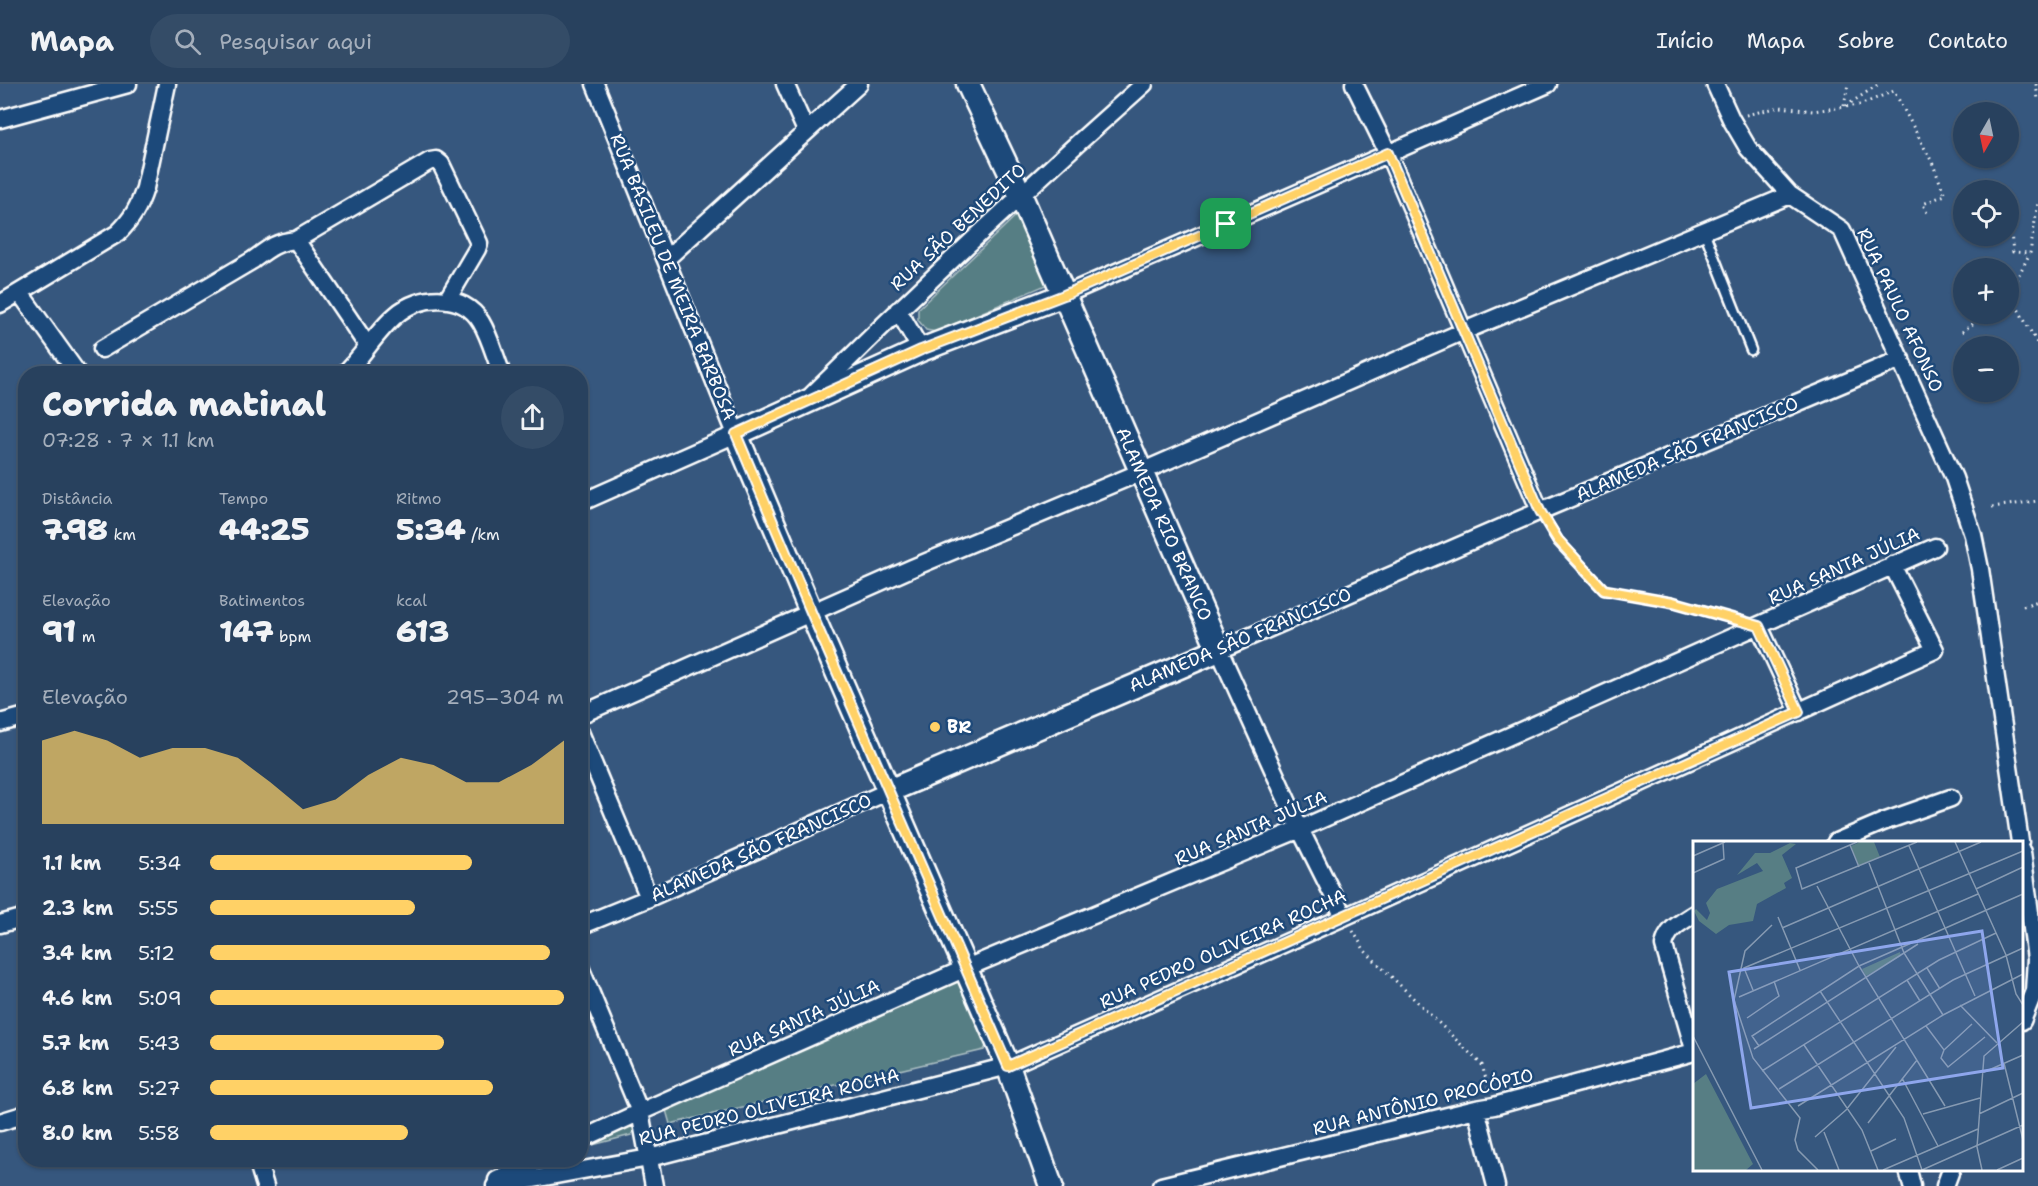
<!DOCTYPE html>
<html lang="pt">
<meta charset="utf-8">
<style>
body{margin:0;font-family:"Shantell Sans",sans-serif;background:#344c67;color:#f1f3f6;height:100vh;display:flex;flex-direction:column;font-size:22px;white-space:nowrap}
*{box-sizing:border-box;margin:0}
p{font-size:20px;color:#a5afbc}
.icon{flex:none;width:33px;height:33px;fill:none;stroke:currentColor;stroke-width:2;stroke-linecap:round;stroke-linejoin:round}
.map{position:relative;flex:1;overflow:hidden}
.panel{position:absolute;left:18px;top:282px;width:570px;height:801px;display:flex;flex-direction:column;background:#28415e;border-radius:24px;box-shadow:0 2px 4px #0004,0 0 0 2px #445a73}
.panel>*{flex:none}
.needle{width:39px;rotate:189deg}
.controls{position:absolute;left:1953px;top:18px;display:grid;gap:12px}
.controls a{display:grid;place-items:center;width:66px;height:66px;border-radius:50%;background:#28415e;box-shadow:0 2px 4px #0004,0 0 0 2px #445a73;font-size:30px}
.pin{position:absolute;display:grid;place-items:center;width:51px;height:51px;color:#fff;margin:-26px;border-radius:12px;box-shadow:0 3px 9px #0006}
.round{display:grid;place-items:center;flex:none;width:63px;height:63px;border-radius:32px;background:#344c67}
.headline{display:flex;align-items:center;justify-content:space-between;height:102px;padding:0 24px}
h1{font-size:33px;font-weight:800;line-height:45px}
.stats{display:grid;grid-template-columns:repeat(3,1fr);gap:9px;height:102px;padding:6px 24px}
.stats div{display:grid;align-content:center}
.stats b{font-size:30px;font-weight:800}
.stats small{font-size:16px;font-weight:400}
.stats p{font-size:16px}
.chart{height:168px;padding:12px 24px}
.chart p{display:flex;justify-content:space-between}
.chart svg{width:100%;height:108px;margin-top:6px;fill:#ffd166;opacity:.7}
ul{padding:0 24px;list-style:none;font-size:20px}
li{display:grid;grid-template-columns:96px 72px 1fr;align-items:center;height:45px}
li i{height:15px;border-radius:8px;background:#ffd166}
header{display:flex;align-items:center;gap:36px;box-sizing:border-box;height:84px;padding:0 30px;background:#28415e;border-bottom:2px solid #445a73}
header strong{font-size:28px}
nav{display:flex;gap:33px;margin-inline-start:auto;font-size:21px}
.search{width:420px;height:54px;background:#344c67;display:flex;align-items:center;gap:15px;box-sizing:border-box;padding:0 21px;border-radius:33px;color:#a5afbc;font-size:22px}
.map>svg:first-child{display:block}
</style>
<header>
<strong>Mapa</strong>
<div class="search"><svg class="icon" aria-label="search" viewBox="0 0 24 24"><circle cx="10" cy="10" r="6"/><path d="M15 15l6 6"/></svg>Pesquisar aqui</div>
<nav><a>Início</a><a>Mapa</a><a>Sobre</a><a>Contato</a></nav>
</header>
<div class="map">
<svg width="2038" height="1102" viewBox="0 0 2038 1102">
<rect width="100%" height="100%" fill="#36577e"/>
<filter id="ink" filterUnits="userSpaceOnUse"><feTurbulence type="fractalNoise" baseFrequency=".0167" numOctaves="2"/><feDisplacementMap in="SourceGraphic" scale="12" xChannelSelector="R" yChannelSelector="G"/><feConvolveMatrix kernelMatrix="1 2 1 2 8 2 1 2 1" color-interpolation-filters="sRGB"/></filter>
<g filter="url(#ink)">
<path fill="#577e84" stroke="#abbec2" stroke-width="1.5" d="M 1023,125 L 1062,194 L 936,248 L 926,246 L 918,236 L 918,225 Z
M 951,895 L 962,897 L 989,956 L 984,966 L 670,1040 L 662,1012 Z
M 623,1028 L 634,1037 L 635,1045 L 631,1051 L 581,1064 L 581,1046 Z"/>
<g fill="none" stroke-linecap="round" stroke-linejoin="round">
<g stroke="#fff" stroke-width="13">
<path id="lane" d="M 1704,147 L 1751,266
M 1540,427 L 1558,457 L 1604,506 L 1673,518 L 1756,541"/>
</g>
<g stroke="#fff" stroke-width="21">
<path id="street" d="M 785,0 L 806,47
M 1354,0 L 1388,69 L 1540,427
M 1715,0 L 1731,35 L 1748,64 L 1790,111 L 1842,146 L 1954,394 L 1973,451 L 1980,485 L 2020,758
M 0,35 L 128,0
M 296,156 L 367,261
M 666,175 L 859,0
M 20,209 L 78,290
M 1064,211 L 1548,0
M 0,220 L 118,149 C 132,135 139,123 145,104 L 167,0
M 898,226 L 921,266
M 102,265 L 253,176 C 269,164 276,158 296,156 L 430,77 L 436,76 L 441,80 L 479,159 L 477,165 L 447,216
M 344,290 C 363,272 376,248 396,231 C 420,210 463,208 481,238 C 490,253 495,273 502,290
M 812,311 C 920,204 1030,101 1144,0
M 580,419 L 736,350 L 595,0
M 1759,542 L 1799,628
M 580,631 L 912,484 L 1141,388 L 1464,247 L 1790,111
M 0,639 L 26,632
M 580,648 L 649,814
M 1836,758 L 1883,738 L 1951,714
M 2022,768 L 2036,875 L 2034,907 L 2022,937
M 1694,830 C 1680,839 1667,845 1664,862 L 1694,965
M 1344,833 L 1300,745 L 1219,566 L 1540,427 L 1901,275
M 0,840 L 26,833
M 580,842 L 649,814 L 889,707
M 580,883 L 640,1028 L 654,1102
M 1476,1025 L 1496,1102
M 0,1038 L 26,1030
M 580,1056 L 640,1028 L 966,884 L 1300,745 L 1935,463
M 257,1076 L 265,1102
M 1908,1086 L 1912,1102
M 497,1096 L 540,1076
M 495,1102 L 649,1074 L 1008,982 L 1344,833 L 1935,566 L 1892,481
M 1161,1102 L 1476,1025 L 1494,1022 L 1694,968
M 1945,1102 L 1951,1086"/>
</g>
<g stroke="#fff" stroke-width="27">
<path id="secondary" d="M 889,707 L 1219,566 L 1020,110 L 968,0
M 1051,1102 L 1008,982 L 811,528 L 736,350 L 921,266 L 1064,211"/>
</g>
<path stroke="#fff" stroke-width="3" stroke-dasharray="1.5 4.5" stroke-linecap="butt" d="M 2036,0 L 2038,15
M 1844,22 L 1848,0
M 1846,22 L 1879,0
M 1746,31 L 1780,23 L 1813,27 L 1860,21 L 1894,7 L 1932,78 L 1945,111 L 1923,120 L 1927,129
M 2011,149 L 2013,168 L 2030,169
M 2010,210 L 2038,261
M 2008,212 L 2030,169 L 2038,118
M 1962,248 L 1986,230
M 1992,423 L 2038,417
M 2023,522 L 2038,517
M 1353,847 L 1365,867 L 1482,981 L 1489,1006"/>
<use href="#lane" stroke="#1f4a7a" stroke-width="8"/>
<use href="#street" stroke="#1f4a7a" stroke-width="16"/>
<use href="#secondary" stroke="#1f4a7a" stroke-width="22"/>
</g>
</g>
<g fill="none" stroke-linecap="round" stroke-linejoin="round" filter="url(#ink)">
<g stroke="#fff" stroke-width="12">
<path id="route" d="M 1388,69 L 1540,427 L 1558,456 L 1604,506 L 1673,518 L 1759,542 L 1799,628 L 1008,982 L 811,528 L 736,350 L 921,266 L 1064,211 Z"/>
</g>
<use href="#route" stroke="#ffd166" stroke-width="8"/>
</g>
<circle fill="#ffd166" stroke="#1f4a7a" stroke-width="2" cx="935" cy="643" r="6"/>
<g text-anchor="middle" stroke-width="5" stroke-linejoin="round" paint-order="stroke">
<g font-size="18" fill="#fff" stroke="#1f4a7a">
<text transform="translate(958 143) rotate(-43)" y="6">RUA SÃO BENEDITO</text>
<text transform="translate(673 193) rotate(68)" y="6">RUA BASILEU DE MEIRA BARBOSA</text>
<text transform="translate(1900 226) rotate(65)" y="6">RUA PAULO AFONSO</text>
<text transform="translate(1687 365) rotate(-23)" y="6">ALAMEDA SÃO FRANCISCO</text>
<text transform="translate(1164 440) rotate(66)" y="6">ALAMEDA RIO BRANCO</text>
<text transform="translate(1844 482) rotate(-24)" y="6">RUA SANTA JÚLIA</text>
<text transform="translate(1240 556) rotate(-23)" y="6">ALAMEDA SÃO FRANCISCO</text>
<text transform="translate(1251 744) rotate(-23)" y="6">RUA SANTA JÚLIA</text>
<text transform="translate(761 764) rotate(-24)" y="6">ALAMEDA SÃO FRANCISCO</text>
<text transform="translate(1223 865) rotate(-24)" y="6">RUA PEDRO OLIVEIRA ROCHA</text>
<text transform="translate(804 934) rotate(-24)" y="6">RUA SANTA JÚLIA</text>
<text transform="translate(1423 1018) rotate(-14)" y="6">RUA ANTÔNIO PROCÓPIO</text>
<text transform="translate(769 1023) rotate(-14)" y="6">RUA PEDRO OLIVEIRA ROCHA</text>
</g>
<g font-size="18" font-weight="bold" fill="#fff" stroke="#1f4a7a" text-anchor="start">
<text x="947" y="649">BR</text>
</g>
</g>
<g transform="translate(1693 757)">
<rect width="330" height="330" fill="#36577e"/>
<path d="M 167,1 L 181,1 L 187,16 L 166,25 L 158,5 ZM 97,2 L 103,3 L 89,14 L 99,37 L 91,42 L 93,47 L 64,63 L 60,80 L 36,84 L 23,93 L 6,80 L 1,70 L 3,68 L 14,79 L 17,72 L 13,62 L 24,48 L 70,30 L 64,22 L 44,34 L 62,12 L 77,12 ZM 207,111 L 208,115 L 173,135 L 169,128 ZM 13,233 L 60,323 L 53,329 L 0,329 L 0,243 Z" fill="#577e84"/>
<path fill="none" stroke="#869ab2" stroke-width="1.5" d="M 164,1 L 103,27 L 109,48 L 224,1M 262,1 L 313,114 L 323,153 L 330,164M 157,4 L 166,26M 216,5 L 282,155M 0,15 L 32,1M 176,22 L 211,112 L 250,174M 0,32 L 31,18 L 30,2M 124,45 L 166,125 L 252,265M 283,48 L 330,26M 85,76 L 107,129M 79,84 L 52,110 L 41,159 L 60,217 L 107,277 L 102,299 L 105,309 L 125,329M 89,87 L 288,1M 234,127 L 247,148M 214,139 L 227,160M 60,149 L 51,127 L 330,10M 127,150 L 211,277 L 229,329M 46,156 L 285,53M 267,164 L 304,202M 54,177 L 86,155 L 81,140M 233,185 L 251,209 L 279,183M 0,195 L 69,329M 111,204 L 169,289 L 185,329M 66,205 L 59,195 L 166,125 L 330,53M 61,208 L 225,103M 251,209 L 248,217 L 255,226 L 292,196M 311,222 L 330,299M 69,230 L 246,119 L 303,92M 289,232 L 330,214M 209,237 L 245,305M 86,248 L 260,139 L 330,107M 105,265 L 250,174 L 330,133M 230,273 L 287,257M 286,273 L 330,252M 175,282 L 224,219M 131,291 L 146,329M 122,296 L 153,269 L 203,206M 178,310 L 203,298M 190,329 L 285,288M 229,329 L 330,284M 289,329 L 284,306 L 291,215 L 330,181M 304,329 L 330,317"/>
<path fill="#8ea6ec" fill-opacity="0.15" stroke="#8ea6ec" stroke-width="3" d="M 289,90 L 310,227 L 58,267 L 36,131 Z"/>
<rect width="330" height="330" fill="none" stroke="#fff" stroke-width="3"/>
</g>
</svg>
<div class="controls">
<a><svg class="needle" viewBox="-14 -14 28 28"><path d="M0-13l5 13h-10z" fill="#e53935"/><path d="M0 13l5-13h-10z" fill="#a5afbc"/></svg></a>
<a><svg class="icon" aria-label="locate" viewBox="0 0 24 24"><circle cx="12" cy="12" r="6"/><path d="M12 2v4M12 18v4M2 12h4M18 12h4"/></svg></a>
<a>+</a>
<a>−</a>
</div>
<div class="pin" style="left:1226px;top:140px;background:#1e9e55"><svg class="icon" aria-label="arrive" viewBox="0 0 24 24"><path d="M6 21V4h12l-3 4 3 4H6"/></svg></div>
<section class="panel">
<div class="headline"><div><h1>Corrida matinal</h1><p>07:28 · 7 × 1.1 km</p></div><a class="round"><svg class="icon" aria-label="share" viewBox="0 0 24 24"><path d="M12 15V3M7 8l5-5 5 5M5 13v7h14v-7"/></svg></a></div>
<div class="stats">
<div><p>Distância</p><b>7.98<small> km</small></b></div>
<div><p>Tempo</p><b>44:25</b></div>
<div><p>Ritmo</p><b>5:34<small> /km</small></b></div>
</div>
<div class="stats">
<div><p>Elevação</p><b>91<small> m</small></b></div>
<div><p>Batimentos</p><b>147<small> bpm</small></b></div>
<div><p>kcal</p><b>613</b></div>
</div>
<div class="chart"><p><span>Elevação</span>295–304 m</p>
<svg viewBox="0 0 160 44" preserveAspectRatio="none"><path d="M0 44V10L10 6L20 10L30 17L40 13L50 13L60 17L70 27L80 38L90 34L100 24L110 17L120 20L130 27L140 27L150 20L160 10V44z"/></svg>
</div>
<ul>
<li><b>1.1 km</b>5:34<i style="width:74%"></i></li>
<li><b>2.3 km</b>5:55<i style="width:58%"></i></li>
<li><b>3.4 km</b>5:12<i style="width:96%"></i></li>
<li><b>4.6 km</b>5:09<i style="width:100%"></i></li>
<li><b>5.7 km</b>5:43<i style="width:66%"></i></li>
<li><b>6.8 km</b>5:27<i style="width:80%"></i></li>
<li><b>8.0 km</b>5:58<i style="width:56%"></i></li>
</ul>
</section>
</div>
